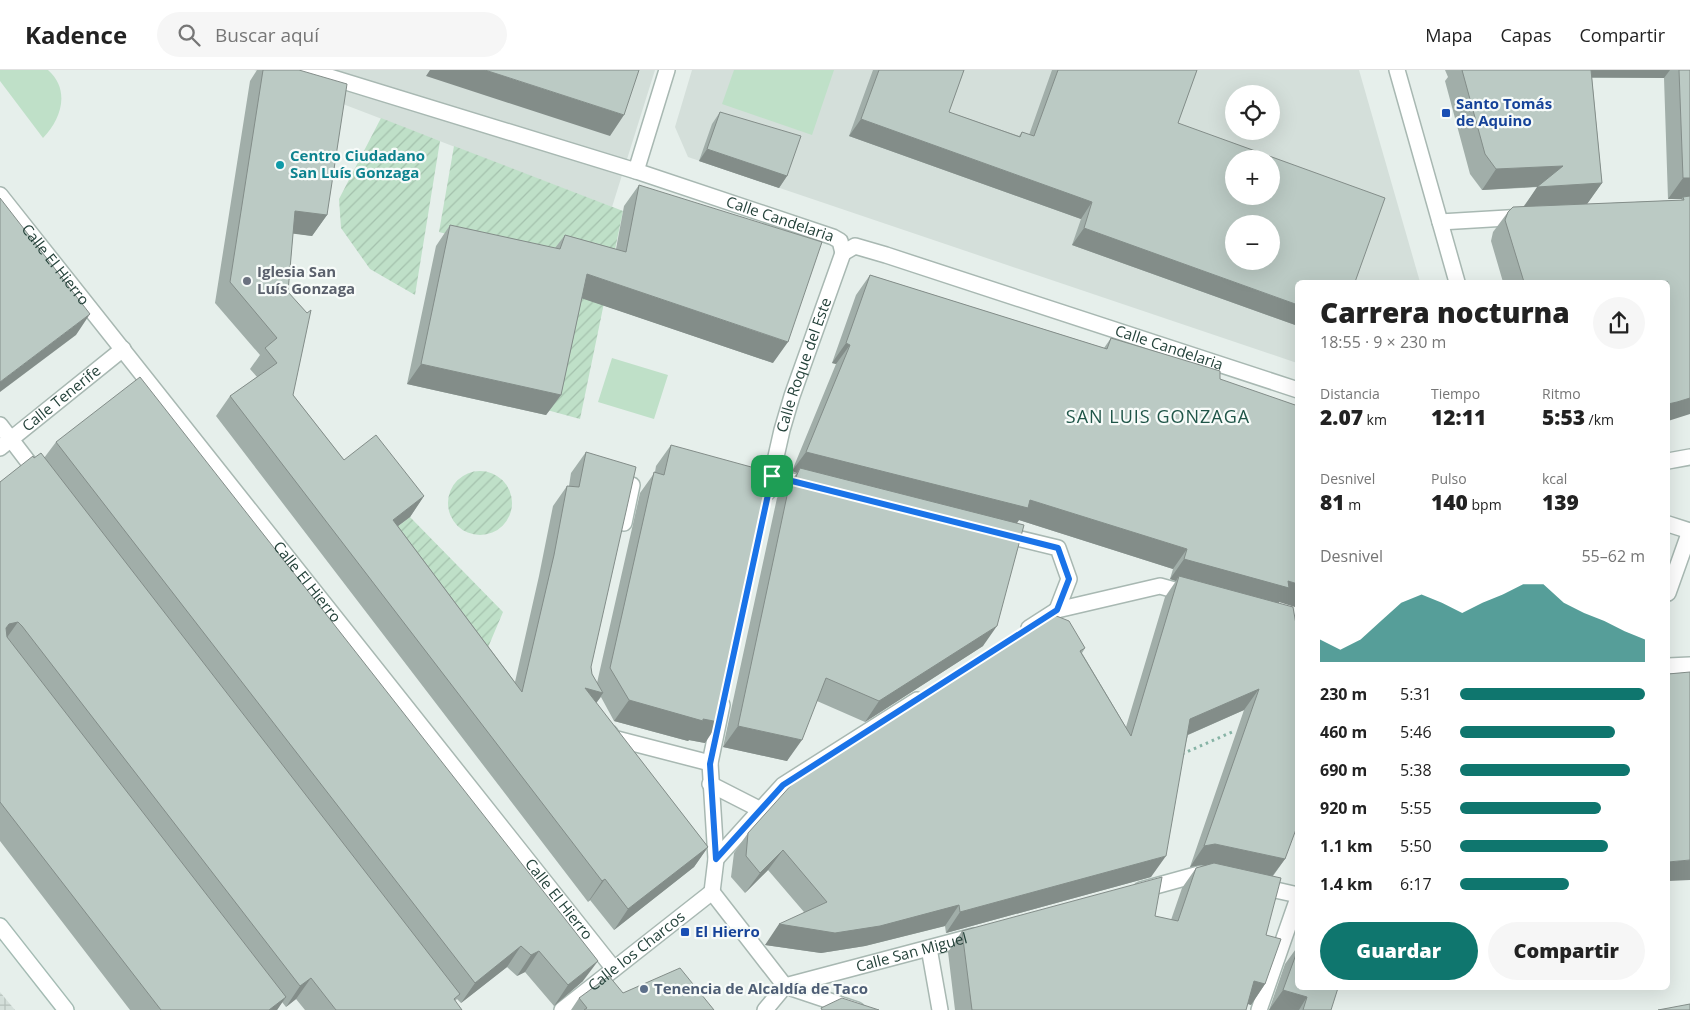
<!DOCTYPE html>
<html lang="es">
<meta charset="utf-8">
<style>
body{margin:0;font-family:"Open Sans",sans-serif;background:#f6f6f6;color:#222;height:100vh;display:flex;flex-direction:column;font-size:19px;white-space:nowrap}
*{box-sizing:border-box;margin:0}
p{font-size:16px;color:#767676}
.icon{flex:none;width:28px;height:28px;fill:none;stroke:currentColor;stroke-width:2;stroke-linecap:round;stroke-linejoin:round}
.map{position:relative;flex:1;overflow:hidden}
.side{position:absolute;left:1295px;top:210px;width:375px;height:710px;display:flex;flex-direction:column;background:#fff;border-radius:8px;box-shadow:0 5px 20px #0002}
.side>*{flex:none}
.controls{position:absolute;left:1225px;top:15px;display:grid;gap:10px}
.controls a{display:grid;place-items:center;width:55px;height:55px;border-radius:50%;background:#fff;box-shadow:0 5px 20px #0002;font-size:25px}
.pin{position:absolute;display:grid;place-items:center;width:42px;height:42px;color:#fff;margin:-21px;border-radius:10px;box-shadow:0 2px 8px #0006}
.round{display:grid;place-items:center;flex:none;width:52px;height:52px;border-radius:26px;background:#f6f6f6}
.headline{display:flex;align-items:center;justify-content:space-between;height:85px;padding:0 25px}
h1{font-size:28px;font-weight:800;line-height:38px}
.stats{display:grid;grid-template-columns:repeat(3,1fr);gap:8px;height:85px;padding:5px 25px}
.stats div{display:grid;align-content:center}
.stats b{font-size:21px;font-weight:800}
.stats small{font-size:14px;font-weight:400}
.stats p{font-size:14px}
.chart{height:140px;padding:10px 25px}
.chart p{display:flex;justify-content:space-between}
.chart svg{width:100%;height:90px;margin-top:5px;fill:#0f766e;opacity:.7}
.primary-button{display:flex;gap:10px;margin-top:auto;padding:10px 25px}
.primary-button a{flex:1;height:58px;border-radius:30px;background:#0f766e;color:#fff;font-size:20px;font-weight:800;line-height:58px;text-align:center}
.primary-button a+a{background:#f6f6f6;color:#222}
ul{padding:0 25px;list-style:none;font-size:16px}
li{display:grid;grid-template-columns:80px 60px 1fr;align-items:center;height:38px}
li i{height:12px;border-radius:6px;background:#0f766e}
header{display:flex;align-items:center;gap:30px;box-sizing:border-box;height:70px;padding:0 25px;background:#fff;border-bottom:1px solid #e0e0e0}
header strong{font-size:24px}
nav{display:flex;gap:28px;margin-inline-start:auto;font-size:18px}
.search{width:350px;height:45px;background:#f6f6f6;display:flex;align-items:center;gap:12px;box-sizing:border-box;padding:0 18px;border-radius:28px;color:#767676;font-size:19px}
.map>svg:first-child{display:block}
</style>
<header>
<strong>Kadence</strong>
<div class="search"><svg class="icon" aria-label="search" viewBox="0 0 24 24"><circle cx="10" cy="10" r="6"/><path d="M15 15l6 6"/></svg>Buscar aquí</div>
<nav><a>Mapa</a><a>Capas</a><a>Compartir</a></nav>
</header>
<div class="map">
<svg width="1690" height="940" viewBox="0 0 1690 940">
<defs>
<pattern id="industrial-grid" width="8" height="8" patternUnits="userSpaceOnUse" patternTransform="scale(1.25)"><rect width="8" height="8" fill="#d4dfda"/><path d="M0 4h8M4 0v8" fill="none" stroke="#b6c1bc"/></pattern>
<pattern id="garden-furrows" width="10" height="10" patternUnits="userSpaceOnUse" patternTransform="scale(1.25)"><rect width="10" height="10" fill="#bfe0c8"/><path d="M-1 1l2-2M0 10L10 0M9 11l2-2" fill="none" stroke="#a4c1ad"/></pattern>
</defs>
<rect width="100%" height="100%" fill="#e6efeb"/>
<path fill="#d4dfda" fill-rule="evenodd" d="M 254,0 L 655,0 L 612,137 Z
M 692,0 L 1359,0 L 1420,212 L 1298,212 L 1297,293 L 688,87 L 675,57 ZM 1234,24 L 1271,24 L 1271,61 L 1234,61 ZM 1234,89 L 1271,89 L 1271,126 L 1234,126 ZM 1234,154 L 1271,154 L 1271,191 L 1234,191 Z"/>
<path fill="url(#industrial-grid)" d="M 0,922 L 15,940 L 0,940 Z"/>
<path fill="#bfe0c8" d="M 0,0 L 48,0 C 71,20 61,50 43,68 L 0,11 Z
M 734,0 L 834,0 L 812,65 L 722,34 Z
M 612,288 L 668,305 L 654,349 L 598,332 Z"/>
<path fill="url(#garden-furrows)" d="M 381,48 L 440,71 L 415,225 L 370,199 L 341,158 L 339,129 Z
M 454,76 L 623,141 L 580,349 L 547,340 L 458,167 L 439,162 Z
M448 433a32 32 0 1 1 64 0a32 32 0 1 1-64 0Z
M 410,447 L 503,542 L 478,601 L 377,472 Z"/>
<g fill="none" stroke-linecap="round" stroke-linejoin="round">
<g stroke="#a8b8b2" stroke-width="18">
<g id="street">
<path id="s1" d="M 307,0 L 636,101 L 833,167 L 840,171 L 843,183"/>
<path d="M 1397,0 L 1457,212"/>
<path d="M 636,101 L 667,0"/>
<path id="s2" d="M 0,125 L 614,899"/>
<path d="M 1440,152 L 1524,147"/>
<path id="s3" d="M 843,183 L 855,176 L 886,185 L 1298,320"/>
<path d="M 0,355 L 39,406"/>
<path id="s4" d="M 0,378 L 123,279"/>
<path d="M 1668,391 L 1690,387"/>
<path d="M 772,406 L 808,415"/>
<path id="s5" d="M 768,422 L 782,360 L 792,326 L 843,183"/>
<path d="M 624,453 L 632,415"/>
<path d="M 1668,454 L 1690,461"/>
<path d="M 1000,464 L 1058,478 L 1069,509 L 1057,540"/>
<path d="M 1668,523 L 1690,461"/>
<path d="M 1029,558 L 1057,540 L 1160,516 L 1189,524"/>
<path d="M 1668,596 L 1690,595"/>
<path d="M 610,663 L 613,668 L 710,693"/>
<path d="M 710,714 L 759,739"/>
<path d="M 716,789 L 783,715 L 917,630"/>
<path d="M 1258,816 L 1298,825"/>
<path d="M 1141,820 L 1199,804 L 1211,806"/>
<path d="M 712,822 L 716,789 L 710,693 L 722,635"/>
<path d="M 712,822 L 785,916"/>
<path d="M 929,878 L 940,940"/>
<path id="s6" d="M 785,916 L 974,866"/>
<path d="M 785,916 L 857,940"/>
<path id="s7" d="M 562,940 L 712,822"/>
<path d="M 765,940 L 785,916"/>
<path d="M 1259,940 L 1298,828"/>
</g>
</g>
<g stroke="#a4bbb3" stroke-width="18">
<path id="secondary" d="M 0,856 L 66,940"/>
</g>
<path stroke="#86b3a5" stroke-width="3" stroke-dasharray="2.5 4" stroke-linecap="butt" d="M 1182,684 L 1232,662"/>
<use href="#street" stroke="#fff" stroke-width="15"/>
<use href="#secondary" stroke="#fff" stroke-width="15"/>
</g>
<path fill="#a1aea9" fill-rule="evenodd" d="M 257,0 L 299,0 L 327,145 L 312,166 L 293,163 L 288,222 L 293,325 L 344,390 L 424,426 L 410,447 L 398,456 L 515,612 L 539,506 L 553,436 L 567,416 L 569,416 L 571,403 L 586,382 L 591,597 L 592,604 L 597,613 L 640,423 L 655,402 L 656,396 L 671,375 L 705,673 L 689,670 L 688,671 L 614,651 L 601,627 L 596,633 L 708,777 L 694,797 L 614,860 L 590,830 L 588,832 L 216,346 L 230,326 L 257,307 L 250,299 L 260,285 L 215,233 L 250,11 Z
M 873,0 L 964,0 L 949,42 L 1019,66 L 1022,62 L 1029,65 L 1052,0 L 1197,0 L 1178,53 L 1298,212 L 1298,256 L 1072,175 L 1081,149 L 849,66 Z
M 1445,0 L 1690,0 L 1690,344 L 1668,212 L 1503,212 L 1491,171 L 1493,162 L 1508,142 L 1523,137 L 1538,117 L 1482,120 L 1470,104 L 1445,11 L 1448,7 ZM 1592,8 L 1664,8 L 1668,129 L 1682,129 L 1681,130 L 1564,135 L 1587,134 L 1602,113 Z
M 720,42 L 787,106 L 779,118 L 699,91 L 712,54 Z
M 639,115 L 773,293 L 582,228 L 561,325 L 546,345 L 407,314 L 436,176 L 450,155 L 555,178 L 565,165 L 616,179 L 624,136 Z
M 870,205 L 1104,278 L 1111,268 L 1220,309 L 1279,532 L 1279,533 L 1285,789 L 1273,806 L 1266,865 L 1265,914 L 1251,935 L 1248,934 L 1246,940 L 955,940 L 948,882 L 962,861 L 1155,846 L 1171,850 L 1182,818 L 1196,798 L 1205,796 L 1201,795 L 1190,797 L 1244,640 L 1188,665 L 1151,807 L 946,863 L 945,856 L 865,876 L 821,883 L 765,875 L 804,842 L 768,800 L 745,823 L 731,807 L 734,783 L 748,763 L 897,645 L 900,640 L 1085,578 L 1082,583 L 1126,657 L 1165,527 L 1176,511 L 1170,509 L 1173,499 L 1019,450 L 1017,453 L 983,576 L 865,652 L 817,631 L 787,691 L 723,677 L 777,428 L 791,407 L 793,408 L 797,403 L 792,401 L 836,294 L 832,293 L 856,225 Z
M 56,372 L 583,911 L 554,936 L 525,902 L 517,906 L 507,897 L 461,933 L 457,929 L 455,931 L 462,940 L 305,940 L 296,929 L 286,937 L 282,932 L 277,940 L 130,940 L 0,771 L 0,412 L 34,388 L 44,388 Z
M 1298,876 L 1298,879 L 1331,940 L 1269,940 L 1285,894 Z
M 623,923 L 714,940 L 571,940 L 579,928 Z"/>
<path fill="#838d89" d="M 430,0 L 485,0 L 624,45 L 610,66 L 426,6 Z
M 1581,0 L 1670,0 L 1664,8 L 1576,7 Z
M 861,49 L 1092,132 L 1081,149 L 849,66 Z
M 707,79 L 787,106 L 779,118 L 699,91 Z
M 1563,96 L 1548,116 L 1482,120 L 1496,99 Z
M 1683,108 L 1690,108 L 1690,129 L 1683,127 L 1682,129 L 1668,129 Z
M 1602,113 L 1587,134 L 1523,138 L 1537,117 Z
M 295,141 L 327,145 L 312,166 L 280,162 Z
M 1084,158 L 1298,235 L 1298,256 L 1072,175 Z
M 587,204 L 788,272 L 773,293 L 572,225 Z
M 90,244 L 76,265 L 0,322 L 0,312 Z
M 846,273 L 850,275 L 836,294 L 832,293 Z
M 421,294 L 561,325 L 546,345 L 407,314 Z
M 1690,328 L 1690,344 L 1668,351 L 1668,334 Z
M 806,382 L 1030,430 L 1187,479 L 1173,499 L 1019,450 L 1014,457 L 800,398 L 797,403 L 792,401 Z
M 424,426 L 410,447 L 378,471 L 393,450 Z
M 1184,489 L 1288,511 L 1298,514 L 1298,538 L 1279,532 L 1276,537 L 1179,506 L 1176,511 L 1170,509 Z
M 18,552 L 3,573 L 0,566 L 9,554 Z
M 997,556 L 983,576 L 865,652 L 879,631 Z
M 585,618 L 603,623 L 589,644 Z
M 1259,619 L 1244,640 L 1176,670 L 1190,649 Z
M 629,630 L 719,652 L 705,673 L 689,670 L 688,671 L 614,651 Z
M 738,656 L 802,670 L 787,691 L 723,677 Z
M 1215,774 L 1285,789 L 1270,809 L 1201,795 L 1190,797 L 1204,776 Z
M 708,777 L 694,797 L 614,860 L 628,839 Z
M 783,780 L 768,800 L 745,823 L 760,803 Z
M 1166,786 L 1151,807 L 946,863 L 960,842 Z
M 1690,790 L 1690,810 L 1668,811 L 1668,792 Z
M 605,809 L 590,830 L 588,832 L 602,811 Z
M 959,835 L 945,856 L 865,876 L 821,883 L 765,875 L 779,854 Z
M 521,876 L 507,897 L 461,933 L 475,913 Z
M 539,881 L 525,902 L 517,906 L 531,885 Z
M 598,891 L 583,911 L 554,936 L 568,915 Z
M 311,908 L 296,929 L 286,937 L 300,916 Z
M 1254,911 L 1265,914 L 1251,935 L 1239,931 Z
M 1283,920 L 1307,927 L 1299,940 L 1269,940 Z
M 286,927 L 277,940 L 269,940 Z"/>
<path fill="#bbcac4" stroke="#838d89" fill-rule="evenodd" d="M 263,0 L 299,0 L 347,14 L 327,145 L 295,141 L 288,222 L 307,243 L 311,240 L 293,325 L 344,390 L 376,365 L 424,426 L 393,450 L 522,622 L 554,485 L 567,416 L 579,417 L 586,382 L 636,397 L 591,597 L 592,604 L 603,623 L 585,618 L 708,777 L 628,839 L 605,809 L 602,811 L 230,326 L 277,293 L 265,278 L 277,268 L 230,212 Z
M 485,0 L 639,0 L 624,45 Z
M 879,0 L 964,0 L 949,42 L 1020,67 L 1022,62 L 1034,66 L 1058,0 L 1197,0 L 1178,53 L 1385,128 L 1355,212 L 1298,212 L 1298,235 L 1084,158 L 1092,132 L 861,49 ZM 1234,89 L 1271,89 L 1271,126 L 1234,126 ZM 1234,154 L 1271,154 L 1271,191 L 1234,191 Z
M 1462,0 L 1591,0 L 1602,113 L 1537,117 L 1563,96 L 1496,99 L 1485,84 Z
M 1679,0 L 1690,0 L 1690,108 L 1683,108 Z
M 720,42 L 801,66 L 787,106 L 707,79 Z
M 639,115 L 822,172 L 788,272 L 587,204 L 561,325 L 421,294 L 450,155 L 560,179 L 565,165 L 626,182 Z
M 1690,126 L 1690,328 L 1677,332 L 1668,334 L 1668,212 L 1524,212 L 1505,150 L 1508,142 L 1513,137 L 1684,130 L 1683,127 Z
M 0,128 L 90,244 L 0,312 Z
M 870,205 L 1107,279 L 1111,268 L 1220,301 L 1220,309 L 1298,336 L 1298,514 L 1288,511 L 1289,518 L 1184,489 L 1187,479 L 1030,430 L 1028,438 L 806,382 L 850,275 L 846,273 Z
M 140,307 L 598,891 L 568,915 L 539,881 L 531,885 L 521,876 L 475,913 L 56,372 Z
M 671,375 L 773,403 L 719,652 L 703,649 L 703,651 L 629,630 L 610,598 L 654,402 L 664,405 Z
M 41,383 L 460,924 L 454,929 L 462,940 L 336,940 L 311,908 L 300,916 L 22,556 L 18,552 L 9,554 L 6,558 L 7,567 L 286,927 L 269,940 L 161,940 L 0,732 L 0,412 L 33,386 L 34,388 Z
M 800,398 L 1024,455 L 997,556 L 879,631 L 826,608 L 802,670 L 738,656 L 791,407 L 795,409 Z
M 1179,506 L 1293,537 L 1298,566 L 1298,754 L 1285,789 L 1215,774 L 1204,776 L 1259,619 L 1190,649 L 1166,786 L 960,842 L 959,835 L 880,856 L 835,863 L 779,854 L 827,832 L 783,780 L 760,803 L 746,786 L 748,763 L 793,713 L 814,696 L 903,641 L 900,640 L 1045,547 L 1054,545 L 1069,551 L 1085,578 L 1080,581 L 1131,666 Z
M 1690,602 L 1690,790 L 1668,792 L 1668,604 Z
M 1214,793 L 1281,808 L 1266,865 L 1281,869 L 1265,914 L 1254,911 L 1246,940 L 972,940 L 962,861 L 1162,807 L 1155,846 L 1178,851 L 1196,798 Z
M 1298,879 L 1298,918 L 1338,918 L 1331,940 L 1303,940 L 1307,927 L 1283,920 Z
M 680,898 L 714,940 L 584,940 L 587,938 L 579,928 L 609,906 L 623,923 Z
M 842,928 L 879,940 L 822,940 L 821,938 Z
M 1690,934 L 1690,940 L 1658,940 Z"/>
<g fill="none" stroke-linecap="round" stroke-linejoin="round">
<g stroke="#fff" stroke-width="10">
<path id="route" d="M 772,406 L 1058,478 L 1069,509 L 1057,540 L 783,715 L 716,789 L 710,694 Z"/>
</g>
<use href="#route" stroke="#1a73e8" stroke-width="6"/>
</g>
<g fill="#1a4fb4" stroke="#f7fbf9" stroke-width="2">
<rect x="1441" y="38" width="10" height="10" rx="2.5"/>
<rect x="680" y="857" width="10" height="10" rx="2.5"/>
</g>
<circle fill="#0f9aa8" stroke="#f7fbf9" stroke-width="2" cx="280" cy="95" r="5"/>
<circle fill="#6b7280" stroke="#f7fbf9" stroke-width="2" cx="247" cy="211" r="5"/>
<circle fill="#5c6f8a" stroke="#f7fbf9" stroke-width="2" cx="644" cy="919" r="5"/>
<g text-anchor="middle" stroke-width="4.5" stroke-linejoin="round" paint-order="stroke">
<g font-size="15" font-weight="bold" fill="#164399" stroke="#f7fbf9" text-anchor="start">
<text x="1456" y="39">Santo Tomás<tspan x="1456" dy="17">de Aquino</tspan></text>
<text x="695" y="867">El Hierro</text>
</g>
<g font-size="15" font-weight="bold" fill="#0d838f" stroke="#f7fbf9" text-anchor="start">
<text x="290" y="91">Centro Ciudadano<tspan x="290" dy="17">San Luís Gonzaga</tspan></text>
</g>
<g font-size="15" fill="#24423a" stroke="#f7fbf9">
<text dy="5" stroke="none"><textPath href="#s1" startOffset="496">Calle Candelaria</textPath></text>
<text dy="5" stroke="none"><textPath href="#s2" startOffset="89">Calle El Hierro</textPath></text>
<text dy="5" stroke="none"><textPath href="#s3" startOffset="344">Calle Candelaria</textPath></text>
<text dy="5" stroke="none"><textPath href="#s5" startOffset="132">Calle Roque del Este</textPath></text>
<text dy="5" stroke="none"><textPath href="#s4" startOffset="79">Calle Tenerife</textPath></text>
<text dy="5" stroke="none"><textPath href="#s2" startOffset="494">Calle El Hierro</textPath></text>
<text dy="5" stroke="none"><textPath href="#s2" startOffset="899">Calle El Hierro</textPath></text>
<text dy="5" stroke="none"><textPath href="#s7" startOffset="95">Calle los Charcos</textPath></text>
<text dy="5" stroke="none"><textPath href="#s6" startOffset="131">Calle San Miguel</textPath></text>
</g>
<g font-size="15" font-weight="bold" fill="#5b616d" stroke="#f7fbf9" text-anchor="start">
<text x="257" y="207">Iglesia San<tspan x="257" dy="17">Luís Gonzaga</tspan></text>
</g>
<g font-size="15" font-weight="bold" fill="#4e5e75" stroke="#f7fbf9" text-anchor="start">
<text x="654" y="924">Tenencia de Alcaldía de Taco</text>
</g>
<g font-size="18" letter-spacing="1" fill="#1f5548" stroke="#f7fbf9">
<text x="1158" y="353">SAN LUIS GONZAGA</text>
</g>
</g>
</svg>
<div class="controls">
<a><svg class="icon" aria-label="locate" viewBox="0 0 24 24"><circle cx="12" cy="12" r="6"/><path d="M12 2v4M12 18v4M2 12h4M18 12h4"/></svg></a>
<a>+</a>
<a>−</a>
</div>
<div class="pin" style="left:772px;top:406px;background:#1e9e55"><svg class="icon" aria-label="arrive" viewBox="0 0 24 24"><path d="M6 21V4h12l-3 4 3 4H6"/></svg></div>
<section class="side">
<div class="headline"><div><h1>Carrera nocturna</h1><p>18:55 · 9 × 230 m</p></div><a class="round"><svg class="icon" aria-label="share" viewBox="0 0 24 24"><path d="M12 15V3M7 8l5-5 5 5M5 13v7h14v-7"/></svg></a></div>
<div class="stats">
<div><p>Distancia</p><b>2.07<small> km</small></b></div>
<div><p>Tiempo</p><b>12:11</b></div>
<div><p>Ritmo</p><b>5:53<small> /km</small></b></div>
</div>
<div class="stats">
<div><p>Desnivel</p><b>81<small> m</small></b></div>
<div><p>Pulso</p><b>140<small> bpm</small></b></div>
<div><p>kcal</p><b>139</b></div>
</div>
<div class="chart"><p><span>Desnivel</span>55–62 m</p>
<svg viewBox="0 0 160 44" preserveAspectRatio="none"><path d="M0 44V33L10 38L20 33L30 24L40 15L50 11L60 15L70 20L80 15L90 11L100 6L110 6L120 15L130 20L140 24L150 29L160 33V44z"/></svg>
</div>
<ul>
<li><b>230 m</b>5:31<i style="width:100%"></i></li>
<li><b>460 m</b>5:46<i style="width:84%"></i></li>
<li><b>690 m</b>5:38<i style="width:92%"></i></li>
<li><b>920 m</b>5:55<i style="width:76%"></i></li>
<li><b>1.1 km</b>5:50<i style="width:80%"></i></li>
<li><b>1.4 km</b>6:17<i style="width:59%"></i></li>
</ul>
<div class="primary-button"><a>Guardar</a><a>Compartir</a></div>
</section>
</div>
